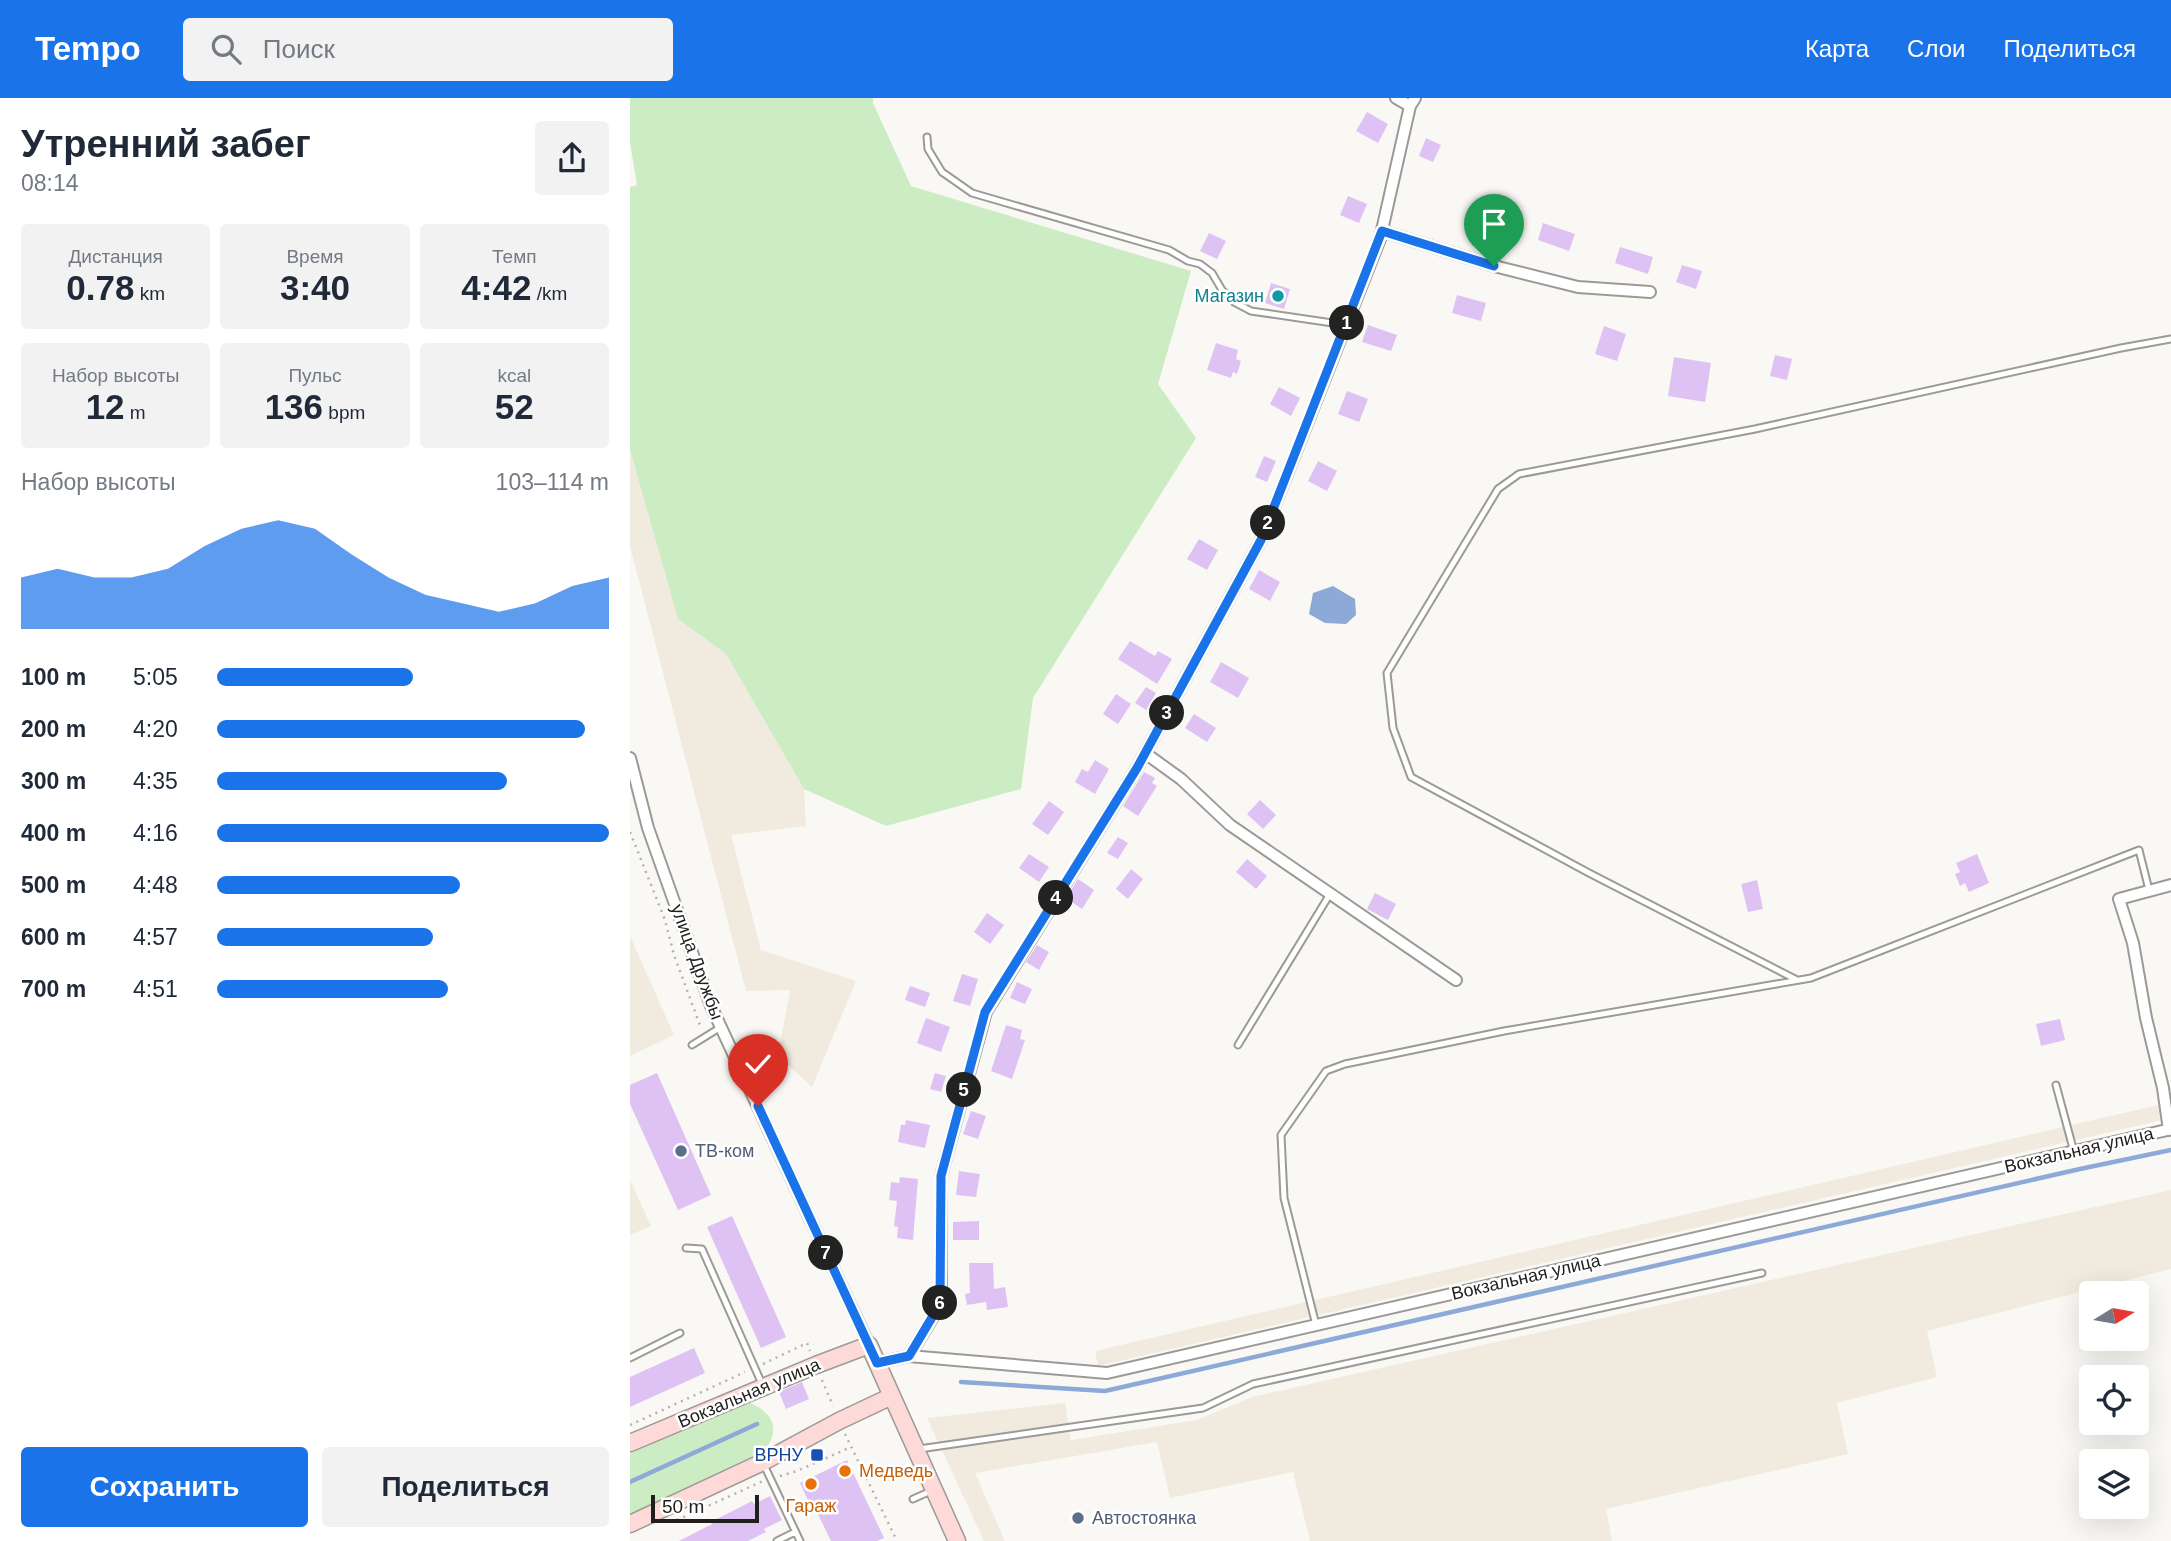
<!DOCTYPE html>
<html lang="ru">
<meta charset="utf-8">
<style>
body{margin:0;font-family:Helvetica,sans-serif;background:#f2f2f3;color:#1f2937;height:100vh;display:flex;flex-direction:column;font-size:26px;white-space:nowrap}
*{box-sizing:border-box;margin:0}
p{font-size:23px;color:#747a83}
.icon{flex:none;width:38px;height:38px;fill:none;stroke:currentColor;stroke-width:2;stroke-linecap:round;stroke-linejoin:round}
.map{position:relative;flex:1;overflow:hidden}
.panel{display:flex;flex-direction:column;background:#fff;width:630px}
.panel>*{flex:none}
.needle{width:46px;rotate:79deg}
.buttons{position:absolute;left:1449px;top:1183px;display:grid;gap:14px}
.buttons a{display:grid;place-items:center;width:70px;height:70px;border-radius:7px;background:#fff;box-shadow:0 7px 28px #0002;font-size:35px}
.scale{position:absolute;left:21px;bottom:18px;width:108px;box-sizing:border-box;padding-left:7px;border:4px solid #201f1e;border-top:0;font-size:19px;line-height:24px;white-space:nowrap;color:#201f1e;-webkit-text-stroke:5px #fff;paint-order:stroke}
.pin{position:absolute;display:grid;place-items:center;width:60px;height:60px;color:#fff;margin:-72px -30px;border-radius:50% 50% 50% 0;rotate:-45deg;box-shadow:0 0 7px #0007}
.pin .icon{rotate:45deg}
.km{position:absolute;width:35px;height:35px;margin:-18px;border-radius:50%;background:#222;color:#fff;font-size:19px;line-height:35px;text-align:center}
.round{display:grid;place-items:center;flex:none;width:74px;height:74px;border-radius:7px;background:#f2f2f3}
.overview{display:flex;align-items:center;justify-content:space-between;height:119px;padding:0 21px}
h1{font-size:38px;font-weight:600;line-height:52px}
.stats{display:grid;grid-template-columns:repeat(3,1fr);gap:10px;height:119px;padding:7px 21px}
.stats div{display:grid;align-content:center;border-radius:7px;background:#f2f2f3;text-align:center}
.stats b{font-size:35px;font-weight:600}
.stats small{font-size:19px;font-weight:400}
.stats p{font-size:19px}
.chart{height:196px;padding:14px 21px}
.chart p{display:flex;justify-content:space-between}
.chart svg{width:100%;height:126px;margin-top:7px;fill:#1a73e8;opacity:.7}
.cta{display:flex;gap:14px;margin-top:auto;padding:14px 21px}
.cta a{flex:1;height:80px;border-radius:7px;background:#1a73e8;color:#fff;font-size:28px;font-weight:600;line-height:80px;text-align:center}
.cta a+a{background:#f2f2f3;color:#1f2937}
ul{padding:0 21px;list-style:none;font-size:23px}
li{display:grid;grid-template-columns:112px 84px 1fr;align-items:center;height:52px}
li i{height:18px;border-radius:9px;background:#1a73e8}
header{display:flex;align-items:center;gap:42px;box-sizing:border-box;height:98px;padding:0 35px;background:#1a73e8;color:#fff}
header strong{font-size:33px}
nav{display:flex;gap:38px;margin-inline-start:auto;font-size:24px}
.search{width:490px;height:63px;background:#f2f2f3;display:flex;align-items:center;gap:18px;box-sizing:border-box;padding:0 24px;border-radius:7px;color:#747a83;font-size:26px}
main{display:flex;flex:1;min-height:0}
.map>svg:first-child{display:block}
</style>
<header>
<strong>Tempo</strong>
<div class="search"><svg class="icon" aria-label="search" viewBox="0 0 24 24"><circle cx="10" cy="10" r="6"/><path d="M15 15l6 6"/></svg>Поиск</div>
<nav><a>Карта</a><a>Слои</a><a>Поделиться</a></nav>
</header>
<main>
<section class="panel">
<div class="overview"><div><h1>Утренний забег</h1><p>08:14</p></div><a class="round"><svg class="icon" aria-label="share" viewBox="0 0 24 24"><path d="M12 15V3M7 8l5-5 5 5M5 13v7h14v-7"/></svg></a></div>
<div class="stats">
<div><p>Дистанция</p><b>0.78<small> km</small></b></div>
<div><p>Время</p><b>3:40</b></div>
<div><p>Темп</p><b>4:42<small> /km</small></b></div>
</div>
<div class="stats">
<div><p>Набор высоты</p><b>12<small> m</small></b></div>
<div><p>Пульс</p><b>136<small> bpm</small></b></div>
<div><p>kcal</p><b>52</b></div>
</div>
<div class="chart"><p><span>Набор высоты</span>103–114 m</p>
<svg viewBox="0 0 160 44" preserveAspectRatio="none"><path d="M0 44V26L10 23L20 26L30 26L40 23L50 15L60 9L70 6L80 9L90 18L100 26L110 32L120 35L130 38L140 35L150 29L160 26V44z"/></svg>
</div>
<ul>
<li><b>100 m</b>5:05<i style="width:50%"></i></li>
<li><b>200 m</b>4:20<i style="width:94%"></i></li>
<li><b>300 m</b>4:35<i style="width:74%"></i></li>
<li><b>400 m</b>4:16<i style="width:100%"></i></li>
<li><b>500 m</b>4:48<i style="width:62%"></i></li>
<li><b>600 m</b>4:57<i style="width:55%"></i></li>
<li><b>700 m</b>4:51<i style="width:59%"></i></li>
</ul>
<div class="cta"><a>Сохранить</a><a>Поделиться</a></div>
</section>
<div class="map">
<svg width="1541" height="1443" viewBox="0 0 1541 1443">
<rect width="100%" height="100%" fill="#faf8f4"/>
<path fill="#f1eadf" d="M 0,352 L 48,521 L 96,556 L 174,691 L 176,728 L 101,737 L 131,852 L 226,883 L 182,989 L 148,958 L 160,892 L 116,893 L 0,448 Z
M 0,838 L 44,937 L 0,958 Z
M 1541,1004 L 1541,1020 L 468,1268 L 465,1253 Z
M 0,1082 L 21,1128 L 0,1137 Z
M 1541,1092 L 1541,1171 L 1297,1233 L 1307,1279 L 1207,1305 L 1218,1356 L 976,1411 L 982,1443 L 680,1443 L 663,1374 L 540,1400 L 527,1344 L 345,1375 L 375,1443 L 354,1443 L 297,1320 L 435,1305 L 441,1342 L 567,1322 L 622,1299 Z"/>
<path fill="#ccedc3" d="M 0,0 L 243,0 L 243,5 L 281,88 L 561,173 L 528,286 L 566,340 L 403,600 L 391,691 L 256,728 L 174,691 L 96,556 L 48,521 L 0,352 L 0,89 L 7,87 L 0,45 Z
M 120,1305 C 148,1316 151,1339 128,1358 L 0,1417 L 0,1355 L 106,1307 Z"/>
<path fill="#8ca9d7" d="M 703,488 L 725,501 L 726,517 L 716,526 L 695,525 L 679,516 L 683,495 Z"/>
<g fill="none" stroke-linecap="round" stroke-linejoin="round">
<path stroke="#8ca9d7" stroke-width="4.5" d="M 331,1284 L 475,1293 L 1450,1071 L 1541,1052
M 0,1384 L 127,1326"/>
</g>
<path fill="#dfc2f4" d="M 737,14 L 758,26 L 748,45 L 726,33 Z
M 796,40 L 811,47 L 803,64 L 789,58 Z
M 718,98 L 737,106 L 729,125 L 710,117 Z
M 913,125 L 945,136 L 939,153 L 908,142 Z
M 579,135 L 596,143 L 587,161 L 570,153 Z
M 990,149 L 1023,159 L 1018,176 L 985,165 Z
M 1052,167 L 1072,173 L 1066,191 L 1046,184 Z
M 641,185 L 660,191 L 654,211 L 635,205 Z
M 827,197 L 856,205 L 851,223 L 822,215 Z
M 738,227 L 767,237 L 761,253 L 732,244 Z
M 974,228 L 996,236 L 987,263 L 965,256 Z
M 586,245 L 608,252 L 606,261 L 611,263 L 607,276 L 603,274 L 601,280 L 577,272 Z
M 1145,257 L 1162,261 L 1157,282 L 1140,278 Z
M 1044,259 L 1081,265 L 1075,304 L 1038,298 Z
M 649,289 L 670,300 L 661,318 L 640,306 Z
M 717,293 L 738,301 L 729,324 L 708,316 Z
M 634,358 L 646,363 L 637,384 L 625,379 Z
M 688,363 L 707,373 L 697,393 L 678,383 Z
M 569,441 L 588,452 L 577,472 L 557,461 Z
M 629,472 L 650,484 L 640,503 L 619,491 Z
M 500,543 L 525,558 L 528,553 L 542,561 L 527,586 L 488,561 Z
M 591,564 L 619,580 L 608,600 L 580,584 Z
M 516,589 L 526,595 L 516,612 L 505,605 Z
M 486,596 L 501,606 L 488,626 L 473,616 Z
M 564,616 L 586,630 L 577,644 L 555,630 Z
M 465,662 L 479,671 L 465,696 L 445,684 L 452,671 L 458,674 Z
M 514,674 L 525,680 L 522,685 L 527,688 L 508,718 L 493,708 Z
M 630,702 L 646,717 L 633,731 L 617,716 Z
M 419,703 L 434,714 L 418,737 L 402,726 Z
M 488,739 L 498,745 L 488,761 L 477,755 Z
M 399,756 L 419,769 L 409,784 L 389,770 Z
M 1347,756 L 1359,785 L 1339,794 L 1335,785 L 1330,788 L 1325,776 L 1330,774 L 1326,765 Z
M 617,761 L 637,778 L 626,791 L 606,774 Z
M 501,771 L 513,781 L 498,801 L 486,791 Z
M 448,781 L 464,792 L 452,811 L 436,800 Z
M 1127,782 L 1133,811 L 1118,814 L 1111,786 Z
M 745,795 L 766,806 L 758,822 L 737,811 Z
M 357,815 L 374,827 L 360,846 L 344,834 Z
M 407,847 L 419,854 L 409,872 L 396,864 Z
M 332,876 L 348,881 L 340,908 L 323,903 Z
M 387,884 L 402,891 L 395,906 L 380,900 Z
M 280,888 L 300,895 L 295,909 L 275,902 Z
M 296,920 L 320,929 L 311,954 L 287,945 Z
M 1430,921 L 1435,942 L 1411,948 L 1406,926 Z
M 376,927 L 392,932 L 390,941 L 395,942 L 382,981 L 361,973 Z
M 27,975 L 81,1097 L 48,1112 L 0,1006 L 0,987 Z
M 305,975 L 316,978 L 311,994 L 300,991 Z
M 341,1013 L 356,1018 L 348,1041 L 333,1036 Z
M 276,1022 L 300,1027 L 295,1050 L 268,1044 L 271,1027 L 275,1027 Z
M 329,1073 L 350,1076 L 346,1099 L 326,1097 Z
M 270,1079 L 288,1081 L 283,1142 L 267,1140 L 268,1129 L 264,1128 L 267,1103 L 259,1102 L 261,1084 L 269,1085 Z
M 102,1118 L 156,1239 L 131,1250 L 77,1129 Z
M 349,1123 L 349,1142 L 323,1142 L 323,1124 Z
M 339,1165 L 363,1165 L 364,1191 L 375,1189 L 378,1209 L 357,1212 L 356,1204 L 337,1207 L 335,1196 L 340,1195 Z
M 64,1250 L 75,1275 L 0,1309 L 0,1279 Z
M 172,1284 L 179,1301 L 156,1311 L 149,1294 Z
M 217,1362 L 254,1440 L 247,1443 L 201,1443 L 185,1410 L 182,1411 L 170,1385 Z
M 140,1398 L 152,1422 L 134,1431 L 136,1434 L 118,1443 L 49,1443 L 82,1426 L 81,1424 L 122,1403 L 124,1406 Z"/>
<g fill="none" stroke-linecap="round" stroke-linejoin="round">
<g stroke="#9c9a97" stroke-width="9">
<path id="lane" d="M 297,39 L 298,51 L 312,74 L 342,95 L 539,152 L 558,163 L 570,166 L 582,175 L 592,192 L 604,204 L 621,213 L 716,227
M 1167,882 L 959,775 L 781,679 L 763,630 L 757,575 L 868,391 L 889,376 L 1125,331 L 1491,250 L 1541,241
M 62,947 L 91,929
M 608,947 L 700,796
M 1426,987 L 1444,1054
M 56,1150 L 72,1151 L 132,1286
M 686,1227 L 654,1100 L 651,1037 L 696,973 L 715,966 L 874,933 L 1181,880 L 1509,752 L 1519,792
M 0,1260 L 50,1235
M 289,1351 L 573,1310 L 623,1286 L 1132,1175
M 134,1367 L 170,1443
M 283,1401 L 301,1393
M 147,1443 L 165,1434"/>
</g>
<g stroke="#9c9a97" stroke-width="14">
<path id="street" d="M 766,0 L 780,8
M 752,133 L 864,168 L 948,189 L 1020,194
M 515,655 L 551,681 L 600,727 L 826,882
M 0,660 L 18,730 L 81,908 L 239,1247
M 1539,1032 L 1533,990 L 1516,920 L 1503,845 L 1489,801 L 1541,787
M 279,1258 L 311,1206 L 311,1078 L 356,914 L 507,670 L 631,442 L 750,141 L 780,8 L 785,0
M 247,1265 L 279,1258 L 477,1275 L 1541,1031"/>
</g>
<g stroke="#9c9a97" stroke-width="19">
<path id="secondary" d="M 0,1345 L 186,1267 L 239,1247 L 327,1443
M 0,1426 L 133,1364 L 209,1323 L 262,1298"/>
</g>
<path stroke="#b5b3b0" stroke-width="2.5" stroke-dasharray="2 5" stroke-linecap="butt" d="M 0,734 L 35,822 L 44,857 L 71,930
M 133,1266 L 177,1245 L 180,1253
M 192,1282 L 203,1308
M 0,1327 L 115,1274
M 215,1336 L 267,1443
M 150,1378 L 167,1373 L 221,1349
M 47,1422 L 133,1383"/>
<use href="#lane" stroke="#fff" stroke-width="5"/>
<use href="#street" stroke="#fff" stroke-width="10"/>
<use href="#secondary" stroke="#fddad8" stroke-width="16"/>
</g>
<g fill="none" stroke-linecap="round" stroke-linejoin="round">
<g stroke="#fff" stroke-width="14">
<path id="route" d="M 128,1008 L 247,1265 L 279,1258 L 310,1206 L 311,1078 L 355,914 L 507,670 L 631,442 L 752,133 L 864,168"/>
</g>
<use href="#route" stroke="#1a73e8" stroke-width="9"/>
</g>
<circle fill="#0f9aa8" stroke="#fff" stroke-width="2.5" cx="648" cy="198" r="7"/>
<g fill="#5c6f8a" stroke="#fff" stroke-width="2.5">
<circle cx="51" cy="1053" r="7"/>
<circle cx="448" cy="1420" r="7"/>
</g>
<rect fill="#1a4fb4" stroke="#fff" stroke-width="2.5" x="180" y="1350" width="14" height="14" rx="3.5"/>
<g fill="#e8710a" stroke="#fff" stroke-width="2.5">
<circle cx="215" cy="1373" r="7"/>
<circle cx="181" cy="1386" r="7"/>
</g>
<g text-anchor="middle" stroke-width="5" stroke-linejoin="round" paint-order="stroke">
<g font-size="18" fill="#0d838f" stroke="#fff" text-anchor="end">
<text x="634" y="204">Магазин</text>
</g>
<g font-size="18" fill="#201f1e" stroke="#fff">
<text transform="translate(67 864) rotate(70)" y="6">улица Дружбы</text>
<text transform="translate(1449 1052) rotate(-13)" y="6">Вокзальная улица</text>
<text transform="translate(896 1179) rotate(-13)" y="6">Вокзальная улица</text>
<text transform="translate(119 1295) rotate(-23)" y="6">Вокзальная улица</text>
</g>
<g font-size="18" fill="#4e5e75" stroke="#fff" text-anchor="start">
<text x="65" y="1059">ТВ-ком</text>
<text x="462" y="1426">Автостоянка</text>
</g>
<g font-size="18" fill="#164399" stroke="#fff" text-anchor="end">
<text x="173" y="1363">ВРНУ</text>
</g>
<g font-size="18" fill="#c56008" stroke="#fff" text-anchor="start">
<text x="229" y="1379">Медведь</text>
<text x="181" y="1414" text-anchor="middle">Гараж</text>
</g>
</g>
</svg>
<div class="buttons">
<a><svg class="needle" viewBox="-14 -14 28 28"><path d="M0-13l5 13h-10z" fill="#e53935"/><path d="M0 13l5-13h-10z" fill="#747a83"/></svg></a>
<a><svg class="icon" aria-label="locate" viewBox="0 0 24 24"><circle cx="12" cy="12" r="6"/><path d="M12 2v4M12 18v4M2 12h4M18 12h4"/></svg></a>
<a><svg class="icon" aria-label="layers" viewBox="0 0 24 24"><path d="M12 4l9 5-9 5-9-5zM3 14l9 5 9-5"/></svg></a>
</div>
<div class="scale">50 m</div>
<div class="pin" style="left:864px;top:168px;background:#1e9e55"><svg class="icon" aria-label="arrive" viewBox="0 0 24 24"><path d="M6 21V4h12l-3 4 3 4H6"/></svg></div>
<div class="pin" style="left:128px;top:1008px;background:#d93025"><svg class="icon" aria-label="check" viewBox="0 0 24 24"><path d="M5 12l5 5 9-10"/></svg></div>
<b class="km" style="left:717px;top:225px">1</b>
<b class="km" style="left:638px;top:425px">2</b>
<b class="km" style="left:537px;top:615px">3</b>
<b class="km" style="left:426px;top:800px">4</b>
<b class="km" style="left:334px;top:992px">5</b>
<b class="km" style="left:310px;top:1205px">6</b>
<b class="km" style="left:196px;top:1155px">7</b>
</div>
</main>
